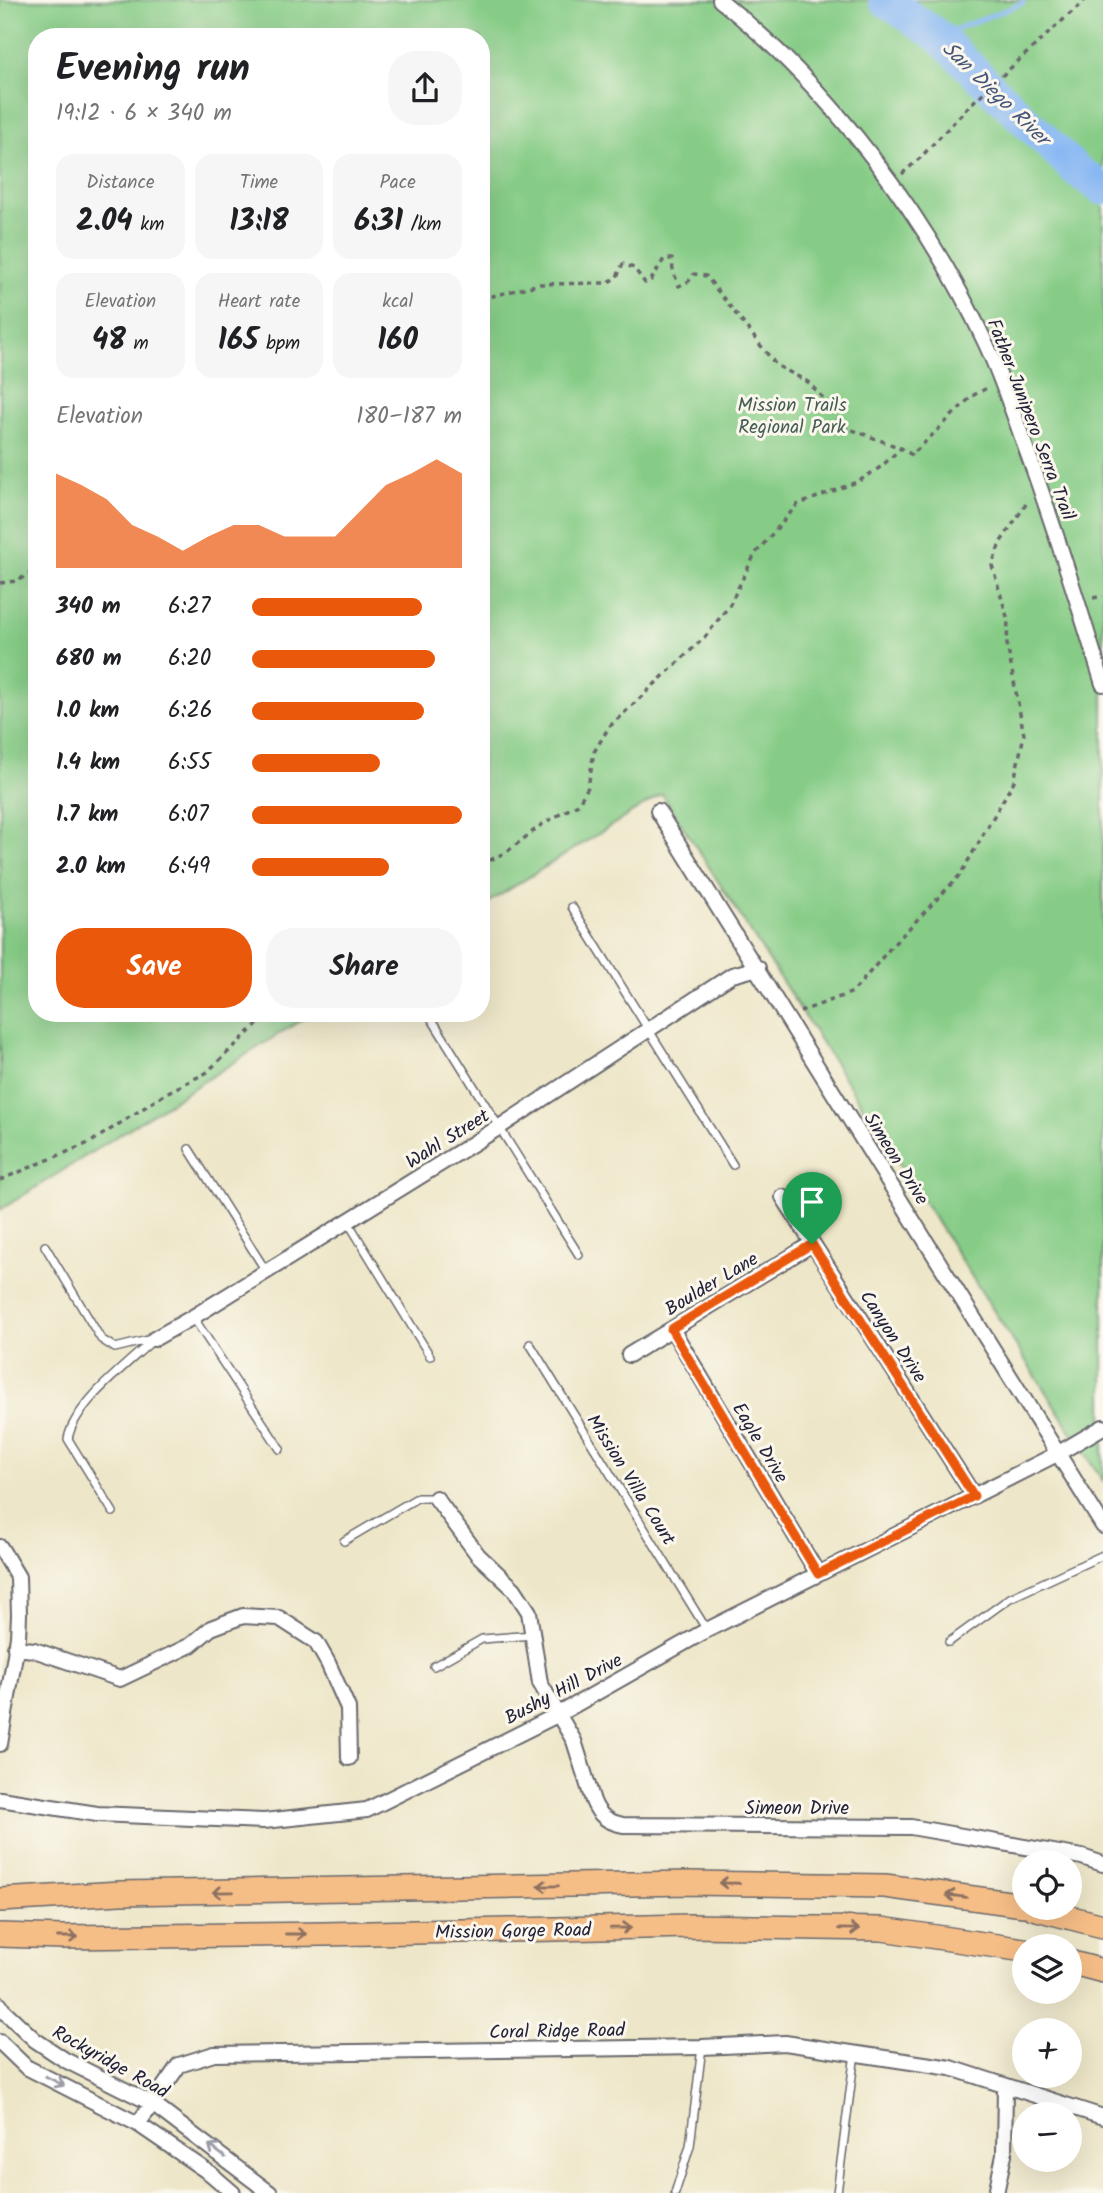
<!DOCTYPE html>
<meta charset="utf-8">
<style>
body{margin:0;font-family:Kalam,sans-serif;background:#f6f6f6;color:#202124;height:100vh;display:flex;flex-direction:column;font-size:26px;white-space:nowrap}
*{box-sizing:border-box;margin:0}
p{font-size:23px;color:#757577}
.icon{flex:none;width:38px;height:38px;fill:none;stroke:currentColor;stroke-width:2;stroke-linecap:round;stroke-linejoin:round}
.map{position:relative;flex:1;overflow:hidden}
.side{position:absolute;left:28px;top:28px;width:462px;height:994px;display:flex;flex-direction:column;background:#fff;border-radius:28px;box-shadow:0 7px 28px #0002}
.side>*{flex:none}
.controls{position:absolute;left:1012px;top:1850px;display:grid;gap:14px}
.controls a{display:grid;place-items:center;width:70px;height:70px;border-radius:50%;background:#fff;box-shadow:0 7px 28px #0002;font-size:35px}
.pin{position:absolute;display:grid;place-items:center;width:60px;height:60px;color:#fff;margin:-72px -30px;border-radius:50% 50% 50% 0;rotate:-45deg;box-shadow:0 0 7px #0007}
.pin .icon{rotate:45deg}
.round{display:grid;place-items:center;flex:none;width:74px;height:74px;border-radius:28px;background:#f6f6f6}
.summary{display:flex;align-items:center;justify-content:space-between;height:119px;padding:0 28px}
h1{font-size:38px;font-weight:700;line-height:52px}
.figures{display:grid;grid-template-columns:repeat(3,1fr);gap:10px;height:119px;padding:7px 28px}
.figures div{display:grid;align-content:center;border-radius:18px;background:#f6f6f6;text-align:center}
.figures b{font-size:30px;font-weight:700}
.figures small{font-size:19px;font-weight:400}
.figures p{font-size:19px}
.chart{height:196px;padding:14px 28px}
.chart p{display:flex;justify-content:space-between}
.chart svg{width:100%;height:126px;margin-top:7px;fill:#ea580c;opacity:.7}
.button{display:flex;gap:14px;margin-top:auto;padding:14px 28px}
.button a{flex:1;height:80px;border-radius:28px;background:#ea580c;color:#fff;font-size:28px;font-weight:700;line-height:80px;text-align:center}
.button a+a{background:#f6f6f6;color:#202124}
ul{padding:0 28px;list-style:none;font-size:23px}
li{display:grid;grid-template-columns:112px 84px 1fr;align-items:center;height:52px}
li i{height:18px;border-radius:9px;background:#ea580c}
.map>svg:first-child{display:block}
</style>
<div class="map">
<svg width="1103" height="2193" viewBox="0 0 1103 2193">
<rect width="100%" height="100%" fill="#fbf7ec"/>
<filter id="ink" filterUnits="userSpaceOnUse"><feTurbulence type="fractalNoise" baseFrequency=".0143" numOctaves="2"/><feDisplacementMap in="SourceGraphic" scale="14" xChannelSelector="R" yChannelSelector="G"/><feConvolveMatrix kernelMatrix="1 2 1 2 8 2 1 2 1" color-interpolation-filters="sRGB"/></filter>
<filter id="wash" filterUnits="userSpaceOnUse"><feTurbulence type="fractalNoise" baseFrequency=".00686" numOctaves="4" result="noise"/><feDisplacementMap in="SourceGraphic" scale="28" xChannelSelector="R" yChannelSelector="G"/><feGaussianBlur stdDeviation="1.57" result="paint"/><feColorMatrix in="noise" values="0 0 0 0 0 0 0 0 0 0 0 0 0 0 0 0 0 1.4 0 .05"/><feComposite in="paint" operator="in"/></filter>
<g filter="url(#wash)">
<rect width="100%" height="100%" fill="#ede6c8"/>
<path fill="#86cc86" stroke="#547760" stroke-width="2" d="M 0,0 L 1103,0 L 1103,1481 L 662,794 L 481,907 L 481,37 L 37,37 L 37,1013 L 312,1013 L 0,1210 Z"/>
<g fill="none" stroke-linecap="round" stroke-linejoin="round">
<path stroke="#88b8f3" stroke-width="5" d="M 938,36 L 1023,3 L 1023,0"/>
<path stroke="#88b8f3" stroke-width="33" d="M 885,0 L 938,36 L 1076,170 L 1103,189"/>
</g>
</g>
<g filter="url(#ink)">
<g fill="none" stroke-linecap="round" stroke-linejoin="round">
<g stroke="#69676c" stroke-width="10">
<path id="service" d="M 572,907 L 733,1165
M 428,1013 L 579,1255
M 189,1149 L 266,1271
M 348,1222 L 430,1356
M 45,1246 L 101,1339 L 115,1348 L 152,1339
M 193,1317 L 280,1449
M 530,1344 L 707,1630
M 113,1512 L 68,1439 C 74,1404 128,1364 154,1339
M 344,1541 L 417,1498 L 436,1498
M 949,1642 L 1010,1598 L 1103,1555
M 434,1666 L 482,1639 L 533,1635
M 675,2193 L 690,2146 L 702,2047
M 837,2193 L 855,2053"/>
</g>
<g stroke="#69676c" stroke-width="18">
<path id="minor" d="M 720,0 C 831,89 926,215 986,344 C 1001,376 1012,410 1024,443 C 1053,522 1078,603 1103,684
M 658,811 L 1103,1526
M 783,1197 L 974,1496
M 672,1329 L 818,1574
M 154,1339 L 193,1317 L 498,1128 L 732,975 L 758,968
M 629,1355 L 812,1244
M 436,1498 L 478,1555 L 514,1589 L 529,1612 L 540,1683 L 574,1741 L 593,1801 C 599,1816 608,1822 623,1825 L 911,1827 L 1082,1857 L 1103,1864
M 0,1547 L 18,1577 L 19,1615 L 18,1637 L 0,1744
M 15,1648 L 34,1650 L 120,1679 L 191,1645 L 211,1628 L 243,1616 L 279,1618 L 316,1642 L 328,1663 L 348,1708 L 349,1758
M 0,1799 L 97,1814 L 264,1821 L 367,1810 L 559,1714 L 707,1630 L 1057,1454 L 1103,1427
M 0,2005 L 2,2009 L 35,2040 L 65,2060 L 151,2103 L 270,2193
M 0,2042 L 26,2067 L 138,2124 L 211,2174 L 233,2193
M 138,2124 L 179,2065 L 214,2054 L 702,2047 L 785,2043 L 951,2068 L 1103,2117
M 996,2193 L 1004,2155 L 1005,2086"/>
</g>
<g stroke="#69676c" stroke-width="26">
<path id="primary" d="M 0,1900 L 120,1893 L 690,1883 L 885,1886 L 1024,1905
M 1033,1908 L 1103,1926
M 0,1935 L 62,1937 L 325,1934 L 690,1926 L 882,1929 L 1024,1950
M 1069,1962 L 1103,1971"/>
</g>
<path stroke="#69676c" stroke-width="3.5" stroke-dasharray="5 5" stroke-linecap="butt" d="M 902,174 L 920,158 L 970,105 L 1085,0
M 481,299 L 540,284 L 607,283 L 617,277 L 623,264 L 634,268 L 645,283 L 651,280 L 664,259 L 672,259 L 673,271 L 679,286 L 689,281 L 694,274 L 706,276 L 776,365 L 808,382 L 830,406 L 842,426 L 901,448 L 912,455 L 972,396 L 987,388
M 0,583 L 17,581 L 37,569
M 1093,598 L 1103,596
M 481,865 L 508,851 L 541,825 L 578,804 L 588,787 L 594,752 L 609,727 L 705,637 L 729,606 L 755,554 L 797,505 L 859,481 L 882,466 L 901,448
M 800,1012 L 853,992 L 892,946 L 960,875 L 1014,781 L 1024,735 L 1007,644 L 1008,620 L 992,565 L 1000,543 L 1028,501
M 0,1180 L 91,1142 L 170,1091 L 206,1073 L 269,1013"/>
<use href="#service" stroke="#fff" stroke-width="7"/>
<use href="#minor" stroke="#fff" stroke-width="14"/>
<use href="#primary" stroke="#f6be87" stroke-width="23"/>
</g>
<defs><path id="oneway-shaft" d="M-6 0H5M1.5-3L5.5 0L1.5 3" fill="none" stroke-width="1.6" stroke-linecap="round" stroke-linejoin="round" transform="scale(1.75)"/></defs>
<g stroke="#8c7061">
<use href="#oneway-shaft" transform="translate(729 1883) rotate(-179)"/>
<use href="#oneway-shaft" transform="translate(548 1886) rotate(179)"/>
<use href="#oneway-shaft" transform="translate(223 1892) rotate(179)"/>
<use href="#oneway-shaft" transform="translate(956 1896) rotate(-172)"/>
<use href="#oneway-shaft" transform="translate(621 1928) rotate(-1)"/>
<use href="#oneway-shaft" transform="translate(849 1929) rotate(1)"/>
<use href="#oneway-shaft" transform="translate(296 1934)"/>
<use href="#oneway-shaft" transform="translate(68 1937)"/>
</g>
<g stroke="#9c9ca7">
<use href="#oneway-shaft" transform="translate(55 2081) rotate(27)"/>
<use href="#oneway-shaft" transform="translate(217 2151) rotate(-143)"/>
</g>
</g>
<g fill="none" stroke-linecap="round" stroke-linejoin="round" filter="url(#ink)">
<g stroke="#fff" stroke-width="14">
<path id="route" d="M 812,1244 L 974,1496 L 818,1574 L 671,1329 Z"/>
</g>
<use href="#route" stroke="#ea580c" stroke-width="9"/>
</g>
<g text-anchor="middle" stroke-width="6" stroke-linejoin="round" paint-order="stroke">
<g font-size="19" fill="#455e55" stroke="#fbf7ec">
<text x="792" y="411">Mission Trails<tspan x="792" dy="22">Regional Park</tspan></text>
</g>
<g font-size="19" fill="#22223b" stroke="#fbf7ec">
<text transform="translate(1032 419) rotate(69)" y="7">Father Junipero Serra Trail</text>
<text transform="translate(447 1138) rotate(-32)" y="7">Wahl Street</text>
<text transform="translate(897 1158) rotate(58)" y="7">Simeon Drive</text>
<text transform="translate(711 1283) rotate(-31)" y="7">Boulder Lane</text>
<text transform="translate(894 1336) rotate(57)" y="7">Canyon Drive</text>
<text transform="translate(761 1442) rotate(59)" y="7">Eagle Drive</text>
<text transform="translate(632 1479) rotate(58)" y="7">Mission Villa Court</text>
<text transform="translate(563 1688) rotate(-28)" y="7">Bushy Hill Drive</text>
<text x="797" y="1814">Simeon Drive</text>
<text transform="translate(513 1930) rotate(-1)" y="7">Mission Gorge Road</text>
<text transform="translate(557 2030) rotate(-1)" y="7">Coral Ridge Road</text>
<text transform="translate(111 2061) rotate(29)" y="7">Rockyridge Road</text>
</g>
<g font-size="21" font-style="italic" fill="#46567b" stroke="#fbf7ec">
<text transform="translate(996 93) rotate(44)" y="7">San Diego River</text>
</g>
</g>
</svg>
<div class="controls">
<a><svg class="icon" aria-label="locate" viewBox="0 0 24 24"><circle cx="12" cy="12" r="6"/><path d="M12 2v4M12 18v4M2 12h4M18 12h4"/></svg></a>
<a><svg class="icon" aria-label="layers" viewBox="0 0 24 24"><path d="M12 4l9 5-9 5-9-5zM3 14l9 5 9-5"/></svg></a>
<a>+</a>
<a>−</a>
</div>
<div class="pin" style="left:812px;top:1244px;background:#1e9e55"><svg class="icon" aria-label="arrive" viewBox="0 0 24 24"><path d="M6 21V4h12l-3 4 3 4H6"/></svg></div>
<section class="side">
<div class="summary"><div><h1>Evening run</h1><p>19:12 · 6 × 340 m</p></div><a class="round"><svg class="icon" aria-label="share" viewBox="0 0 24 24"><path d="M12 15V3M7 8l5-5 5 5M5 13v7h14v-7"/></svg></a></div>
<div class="figures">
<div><p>Distance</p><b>2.04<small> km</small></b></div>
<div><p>Time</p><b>13:18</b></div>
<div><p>Pace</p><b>6:31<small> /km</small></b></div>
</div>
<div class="figures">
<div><p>Elevation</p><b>48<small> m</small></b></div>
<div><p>Heart rate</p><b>165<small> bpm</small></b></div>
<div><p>kcal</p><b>160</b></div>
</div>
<div class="chart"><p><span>Elevation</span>180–187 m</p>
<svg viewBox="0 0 160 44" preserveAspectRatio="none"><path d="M0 44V11L10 15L20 20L30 29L40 33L50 38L60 33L70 29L80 29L90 33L100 33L110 33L120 24L130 15L140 11L150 6L160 11V44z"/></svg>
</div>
<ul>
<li><b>340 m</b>6:27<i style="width:81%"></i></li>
<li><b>680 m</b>6:20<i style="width:87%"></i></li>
<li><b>1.0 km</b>6:26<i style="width:82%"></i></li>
<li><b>1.4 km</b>6:55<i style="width:61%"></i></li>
<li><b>1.7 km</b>6:07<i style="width:100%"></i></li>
<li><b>2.0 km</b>6:49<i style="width:65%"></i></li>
</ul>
<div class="button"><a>Save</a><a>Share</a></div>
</section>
</div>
